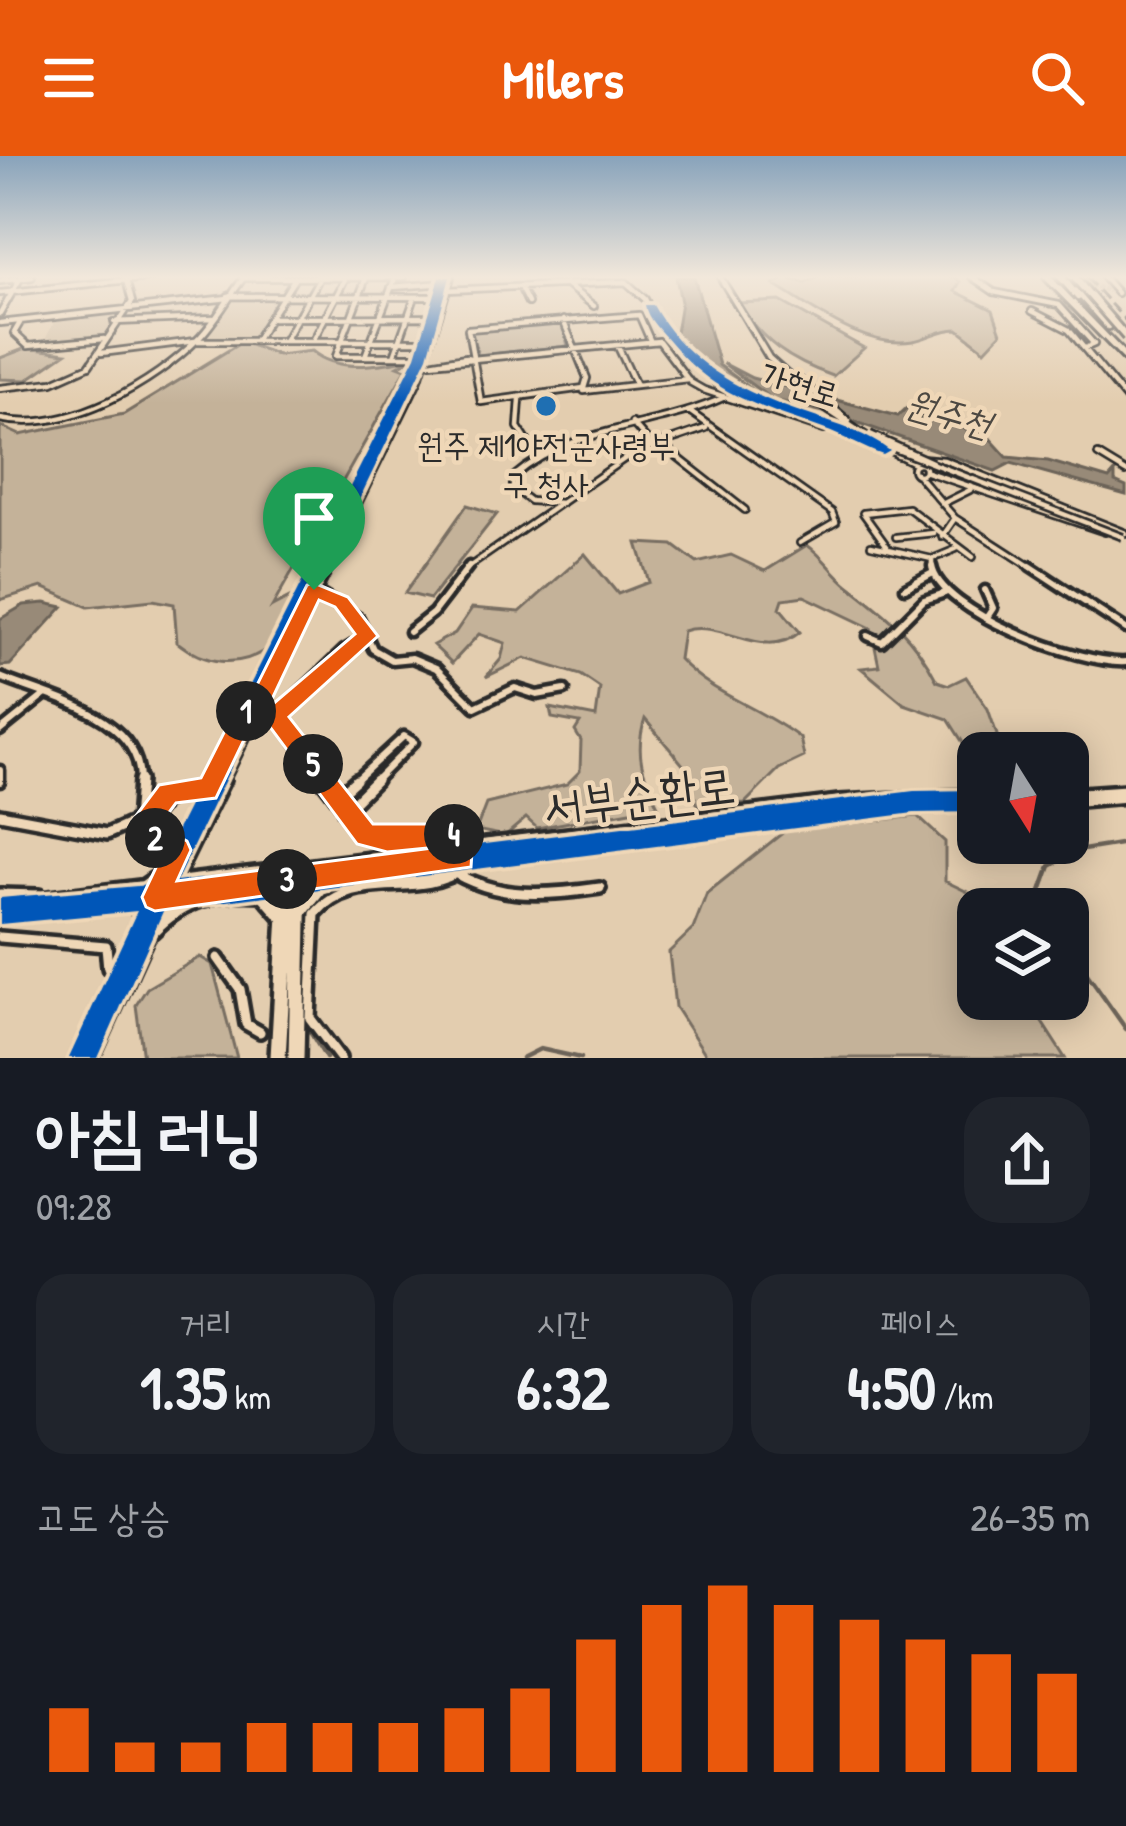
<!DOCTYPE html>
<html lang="ko">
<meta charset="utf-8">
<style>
body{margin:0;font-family:"Patrick Hand","Poor Story",sans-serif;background:#20242c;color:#f1f3f6;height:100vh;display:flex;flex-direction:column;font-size:45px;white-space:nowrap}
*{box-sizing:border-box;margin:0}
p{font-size:39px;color:#9ea1a6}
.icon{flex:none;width:66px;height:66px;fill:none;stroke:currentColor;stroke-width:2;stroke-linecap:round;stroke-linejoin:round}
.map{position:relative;height:902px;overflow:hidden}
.side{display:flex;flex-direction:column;background:#171b24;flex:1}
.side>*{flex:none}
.needle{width:78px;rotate:169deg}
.tools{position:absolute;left:957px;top:576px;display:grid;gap:24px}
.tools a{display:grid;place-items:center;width:132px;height:132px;border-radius:24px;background:#171b24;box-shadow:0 6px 30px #0003;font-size:60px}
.pin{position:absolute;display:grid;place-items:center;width:102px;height:102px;color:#fff;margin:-123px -51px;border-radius:50% 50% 50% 0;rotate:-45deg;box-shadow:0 0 12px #0007}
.pin .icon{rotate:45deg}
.km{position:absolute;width:60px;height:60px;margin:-30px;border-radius:50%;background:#222;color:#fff;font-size:33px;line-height:60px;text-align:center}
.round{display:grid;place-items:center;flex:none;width:126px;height:126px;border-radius:36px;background:#20242c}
.summary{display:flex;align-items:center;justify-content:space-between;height:204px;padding:0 36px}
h1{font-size:66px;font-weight:700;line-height:90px}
.metrics{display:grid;grid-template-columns:repeat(3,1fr);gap:18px;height:204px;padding:12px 36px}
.metrics div{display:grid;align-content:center;border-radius:30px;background:#20242c;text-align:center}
.metrics b{font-size:60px;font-weight:700}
.metrics small{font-size:33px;font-weight:400}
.metrics p{font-size:33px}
.chart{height:336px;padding:24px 36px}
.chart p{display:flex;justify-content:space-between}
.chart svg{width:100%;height:216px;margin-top:12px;stroke:#ea580c;stroke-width:6}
header{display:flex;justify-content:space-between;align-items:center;height:156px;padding:0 36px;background:#ea580c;color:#fff;font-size:54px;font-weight:700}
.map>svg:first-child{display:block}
</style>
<header><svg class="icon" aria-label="menu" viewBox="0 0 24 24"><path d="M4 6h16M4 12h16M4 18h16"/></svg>Milers<svg class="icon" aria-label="search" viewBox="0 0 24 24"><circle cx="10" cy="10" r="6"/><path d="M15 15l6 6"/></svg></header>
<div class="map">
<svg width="1126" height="902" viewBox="0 0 1126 902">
<rect width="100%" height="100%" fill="#e3cdaf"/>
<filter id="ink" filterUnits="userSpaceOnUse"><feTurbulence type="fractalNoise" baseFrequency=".00833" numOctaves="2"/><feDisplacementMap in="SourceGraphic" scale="24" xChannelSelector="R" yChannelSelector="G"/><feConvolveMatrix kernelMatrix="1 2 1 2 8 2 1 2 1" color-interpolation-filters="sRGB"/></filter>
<g filter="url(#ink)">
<path fill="#d3bfa3" d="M 233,141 L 280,142 L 253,184 L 200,184 Z
M 118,156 L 103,182 L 42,189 L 56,163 Z"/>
<path fill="#c4b299" stroke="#786e62" stroke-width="3" d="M 819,121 L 955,121 L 960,126 L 955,135 L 993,154 L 1001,177 L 985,194 L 958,173 C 940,173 930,182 913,185 C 863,193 815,153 774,129 L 786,122 L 805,127 Z
M 780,145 L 864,192 L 833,220 C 790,205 762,186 738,147 Z
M 562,167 L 568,190 L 478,199 L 471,175 Z
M 242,186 L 278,199 L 312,195 C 337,217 380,209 411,203 L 398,210 L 406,213 L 272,451 L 297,438 L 267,493 C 237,513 204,508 177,486 L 174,448 L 153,444 L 88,451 L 42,431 L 0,444 L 0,270 L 20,279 L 124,258 Z
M 26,192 L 66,197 L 27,224 L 0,223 L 0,202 Z
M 467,349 L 497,358 L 430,443 L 405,437 Z
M 637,387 L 673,389 L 697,407 L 731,399 L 765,415 L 807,389 C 823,400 833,417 848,429 C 887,459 914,480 937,525 L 949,529 L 966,521 L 988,553 L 997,579 L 974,604 L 948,563 L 904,548 L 861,512 L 879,510 L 871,472 L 804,440 L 783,443 L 780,452 L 800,476 C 763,507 723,462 683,475 L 679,503 C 712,539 760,551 800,582 L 804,601 L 779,613 L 745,647 L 698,650 L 684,610 L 645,563 C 634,598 643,618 658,650 L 537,672 L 526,662 L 505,680 L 476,674 L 486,648 L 567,628 L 580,615 L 581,585 L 575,575 L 580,567 L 552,562 L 550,552 L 596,561 L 600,532 L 581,519 L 525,502 L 486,521 L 501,503 L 505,487 L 479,478 L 452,507 L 433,489 L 455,477 L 472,452 L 520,456 L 585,398 L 618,438 L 649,426 Z
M 917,660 L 945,686 L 945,725 L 1003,753 L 978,753 L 978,843 L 1027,843 L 1065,902 L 708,902 L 675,851 L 669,796 L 693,773 L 707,737 L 785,675 Z
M 200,801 L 212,808 L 237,902 L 143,902 L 136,849 L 147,832 Z"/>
<path fill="#988a78" stroke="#6c6459" stroke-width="3" d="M 676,121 L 694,121 L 719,209 L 765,243 C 724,231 699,213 676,177 L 681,146 Z
M 723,207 L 752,222 L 898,260 L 915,244 L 909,262 L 922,262 L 916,258 L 988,280 L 1007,301 L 1048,305 L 1109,323 L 1115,316 L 1115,326 L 1126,331 L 1126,339 L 1011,307 L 995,315 L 836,259 L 771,243 Z
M 45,447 L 63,451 L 10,509 L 0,510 L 0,463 L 24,449 Z"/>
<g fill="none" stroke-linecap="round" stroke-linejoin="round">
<path stroke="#6c6459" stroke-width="4.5" d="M 1045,753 L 1041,735 L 1050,710 L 1077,695 L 1126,687
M 1068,791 L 1126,873
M 309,874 L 326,902
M 522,902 L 540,893 L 581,902"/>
<path stroke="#bead95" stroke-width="4.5" stroke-dasharray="4.5 1.5" stroke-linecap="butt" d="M 1068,121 L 1109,135"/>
<path stroke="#bead95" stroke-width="9" stroke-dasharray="9 4.5" stroke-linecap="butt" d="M 260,876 L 306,863"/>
<g stroke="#2b2b2b" stroke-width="10">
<path id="minor-far2" d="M 720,121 L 769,202
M 972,121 L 994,136 L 1059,149 L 1094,188 L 1085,192
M 1103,121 L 1117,137
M 243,122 L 404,121
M 366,122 L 336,200 L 422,200
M 0,125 L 32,121
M 565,128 L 594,150
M 391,131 L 444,127
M 520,131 L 528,147
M 446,134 L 626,126 L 645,143 L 659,171 L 721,232 L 846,273 L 916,308
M 0,137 L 158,121
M 228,140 L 440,141
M 1032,155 L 1069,174 L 1126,243
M 0,158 L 21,121
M 270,162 L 435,161
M 563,164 L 587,222 L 584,232 L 481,246 L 468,173 L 639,159 L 650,184
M 21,165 L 14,177 L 28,190 L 104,183
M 114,166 L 213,162
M 0,167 L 228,142
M 255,185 L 295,122
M 284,185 L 320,121
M 313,185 L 346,121
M 617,189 L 636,229
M 101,197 L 195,185 L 427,185
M 365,200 L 395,122
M 394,200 L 415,141
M 466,201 L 473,203 L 430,207 Z
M 473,203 L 659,185 L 690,226 L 704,234 L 824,274
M 0,232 L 53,226 L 89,210 L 132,146 L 126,124
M 584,235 L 688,223
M 520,243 L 518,271 L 537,300
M 689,255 L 832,356 L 836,366 L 800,387
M 0,263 C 67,278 154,228 200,181 C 217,163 229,141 244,121
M 632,267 L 653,291
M 661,288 L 745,354
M 1098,299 L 1126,316
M 898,300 L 944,304 L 1126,377
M913 313a6 6 0 1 1 12 0a6 6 0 1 1-12 0Z
M 927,316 L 1105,376
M 916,317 L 955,362 L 1034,413
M 562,347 L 530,345 L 513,332 L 513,321 C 575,268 653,274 725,241
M 944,347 L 970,334
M 896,381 L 934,377
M 942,381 L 955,362
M 871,389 L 932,403
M 889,393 L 863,357 L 908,352 L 973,401
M 932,403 L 932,413
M 932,403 L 956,393
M 317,413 L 410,226 L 445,121
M 326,413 L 419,223 L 451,121
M 466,413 L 633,297 L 706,272"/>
</g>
<g stroke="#2b2b2b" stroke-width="15">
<path id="minor-far1" d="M 932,410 C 939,456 1081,509 1126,506
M 1030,410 L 1126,473
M 905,432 L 931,418
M 314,434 L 359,462 L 373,493 L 392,504 L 412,502 L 436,512 L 475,551 L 515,532 L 537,539 L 565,534
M 985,434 L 993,452 L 987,461
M 409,476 L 433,457 L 469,410
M 868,480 L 882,486 L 924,444 L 945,437
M 0,521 C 50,542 142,559 140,627
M 256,555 L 284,568 L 324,627
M 275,560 L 344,494 L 368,480
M 0,575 L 46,538
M 0,614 L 0,626
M 212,627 L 319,410
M 222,627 L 328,410
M 353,627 L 404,580 L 414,586 L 373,627"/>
</g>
<g stroke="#2b2b2b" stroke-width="18">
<path id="minor" d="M 140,624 L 137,667 L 146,678 L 178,694
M 322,624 L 366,680 L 460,681 L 463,713 C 415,745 355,711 315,758 L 310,862 L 340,902
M 1068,638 L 1126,634
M 337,641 L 356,624
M 1068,646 L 1126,641
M 344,656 L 376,624
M 0,658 L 107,678 L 136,665
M 141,674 L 168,642 L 208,634
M 436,705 C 489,744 538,741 600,732
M 367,712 L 914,646 L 978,645
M 302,721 L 342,716
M 242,729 L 289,723
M 172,730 L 224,624
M 141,731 L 164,715
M 160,731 L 213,624
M 0,738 L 39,739
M 131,743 L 142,765
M 0,747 L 839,645 L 978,638
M 0,755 L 205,734
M 0,760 L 26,756
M 0,781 L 106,790 L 108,812 L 122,814
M 218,802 L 240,833 L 246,868 L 260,876
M 83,902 L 155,743
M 93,902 L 151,774"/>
</g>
<g stroke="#2b2b2b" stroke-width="12">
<path id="highway-far1" d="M 1047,121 L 1126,202
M 1061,121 L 1078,141
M 1077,135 L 1108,170"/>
</g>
<g stroke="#2b2b2b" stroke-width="24">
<path id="highway" d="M 298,757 L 319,731 L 365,713
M 151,774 C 183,741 218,733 263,736 L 284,760
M 278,902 L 288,723
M 296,902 L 300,721"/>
</g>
<use href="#minor-far2" stroke="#efd7b7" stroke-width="4.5"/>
<use href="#minor-far1" stroke="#efd7b7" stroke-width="6"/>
<use href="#minor" stroke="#efd7b7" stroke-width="9"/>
<use href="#highway-far1" stroke="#efd7b7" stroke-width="6"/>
<use href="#highway" stroke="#efd7b7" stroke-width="15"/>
<path stroke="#2b2b2b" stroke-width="3" stroke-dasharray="12 6" stroke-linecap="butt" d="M 1086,121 L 1126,165"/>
<g stroke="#2b2b2b" stroke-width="10" stroke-linecap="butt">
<path id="minor-bridge" d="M 769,202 L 826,253 L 874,285 L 1123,381
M 799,223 L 849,265
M 870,278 L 932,306"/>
</g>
<g stroke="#2b2b2b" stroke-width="12" stroke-linecap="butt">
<path id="highway-bridge" d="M 1074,121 L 1126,181"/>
</g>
<use href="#minor-bridge" stroke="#efd7b7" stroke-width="4.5"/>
<use href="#highway-bridge" stroke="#efd7b7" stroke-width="6"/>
<g stroke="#efd7b7" stroke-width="8">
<path id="cycleway" d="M 440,121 L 450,121 L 428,200 L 176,726 L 914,635 L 978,634 L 978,656 L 914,657 L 164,753 L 98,902 L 69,902 L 137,755 L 0,768 L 0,742 L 149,729 L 416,200 Z
M 645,149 L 653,149 C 687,211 748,239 812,260 C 839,269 868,278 890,295 L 883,299 C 863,292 843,280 823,273 C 758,249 716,241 670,186 C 660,174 647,163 645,149 Z"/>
</g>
<use href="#cycleway" fill="#0057b8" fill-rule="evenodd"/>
</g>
</g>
<linearGradient id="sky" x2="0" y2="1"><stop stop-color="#88a3bb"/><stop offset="0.49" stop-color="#f2e8db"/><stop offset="1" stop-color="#f2e8db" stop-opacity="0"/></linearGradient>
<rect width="1126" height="247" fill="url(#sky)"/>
<path fill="#ea580c" stroke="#fff" stroke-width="3" fill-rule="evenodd" d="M 314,427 L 348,441 L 378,480 L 289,561 L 373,668 L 462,668 L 473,681 L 471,711 L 155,755 L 146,751 L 142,741 L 162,699 L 132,683 L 132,665 L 159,629 L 201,622 L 239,547 L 249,545 L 307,429 ZM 319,444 L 335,451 L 355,478 L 267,553 L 267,567 L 357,688 L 387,696 L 448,690 L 177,725 L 191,694 L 187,685 L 159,670 L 176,647 L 216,642 L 253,565 L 263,562 Z"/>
<circle fill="#1f6fb2" stroke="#efd7b7" stroke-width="4.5" cx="546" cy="250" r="12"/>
<g text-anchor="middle" stroke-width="9" stroke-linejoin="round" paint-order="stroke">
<g font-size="33" fill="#2b2b2b" stroke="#efd7b7">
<text transform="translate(800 228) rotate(17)" y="12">가현로</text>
</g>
<g font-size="33" fill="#2b2b2b" stroke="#efd7b7">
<text x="546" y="301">원주 제1야전군사령부<tspan x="546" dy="38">구 청사</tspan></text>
</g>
<g font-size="36" font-style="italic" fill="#4c4842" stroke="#efd7b7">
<text transform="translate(949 257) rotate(16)" y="13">원주천</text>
</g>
<g font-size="48" fill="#2b2b2b" stroke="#efd7b7">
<text transform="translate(639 640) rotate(-7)" y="17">서부순환로</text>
</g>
</g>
</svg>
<div class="tools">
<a><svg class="needle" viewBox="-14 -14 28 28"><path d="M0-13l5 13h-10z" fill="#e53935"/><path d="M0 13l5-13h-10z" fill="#9ea1a6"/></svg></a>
<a><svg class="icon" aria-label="layers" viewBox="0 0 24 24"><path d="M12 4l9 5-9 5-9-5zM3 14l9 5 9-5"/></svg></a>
</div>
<div class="pin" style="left:314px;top:434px;background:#1e9e55"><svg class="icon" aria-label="arrive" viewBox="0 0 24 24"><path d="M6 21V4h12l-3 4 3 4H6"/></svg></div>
<b class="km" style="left:246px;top:555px">1</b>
<b class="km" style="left:155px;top:682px">2</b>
<b class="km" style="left:287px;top:723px">3</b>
<b class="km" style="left:454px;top:678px">4</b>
<b class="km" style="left:313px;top:608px">5</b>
</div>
<section class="side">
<div class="summary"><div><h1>아침 러닝</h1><p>09:28</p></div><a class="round"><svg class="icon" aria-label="share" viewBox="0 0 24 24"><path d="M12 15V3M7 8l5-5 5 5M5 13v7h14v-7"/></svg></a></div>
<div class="metrics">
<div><p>거리</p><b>1.35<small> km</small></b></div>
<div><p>시간</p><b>6:32</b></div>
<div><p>페이스</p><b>4:50<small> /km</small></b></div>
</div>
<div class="chart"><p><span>고도 상승</span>26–35 m</p>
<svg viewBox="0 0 160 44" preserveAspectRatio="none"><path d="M5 44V31M15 44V38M25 44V38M35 44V34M45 44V34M55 44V34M65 44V31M75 44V27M85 44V17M95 44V10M105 44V6M115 44V10M125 44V13M135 44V17M145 44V20M155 44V24"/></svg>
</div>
</section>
